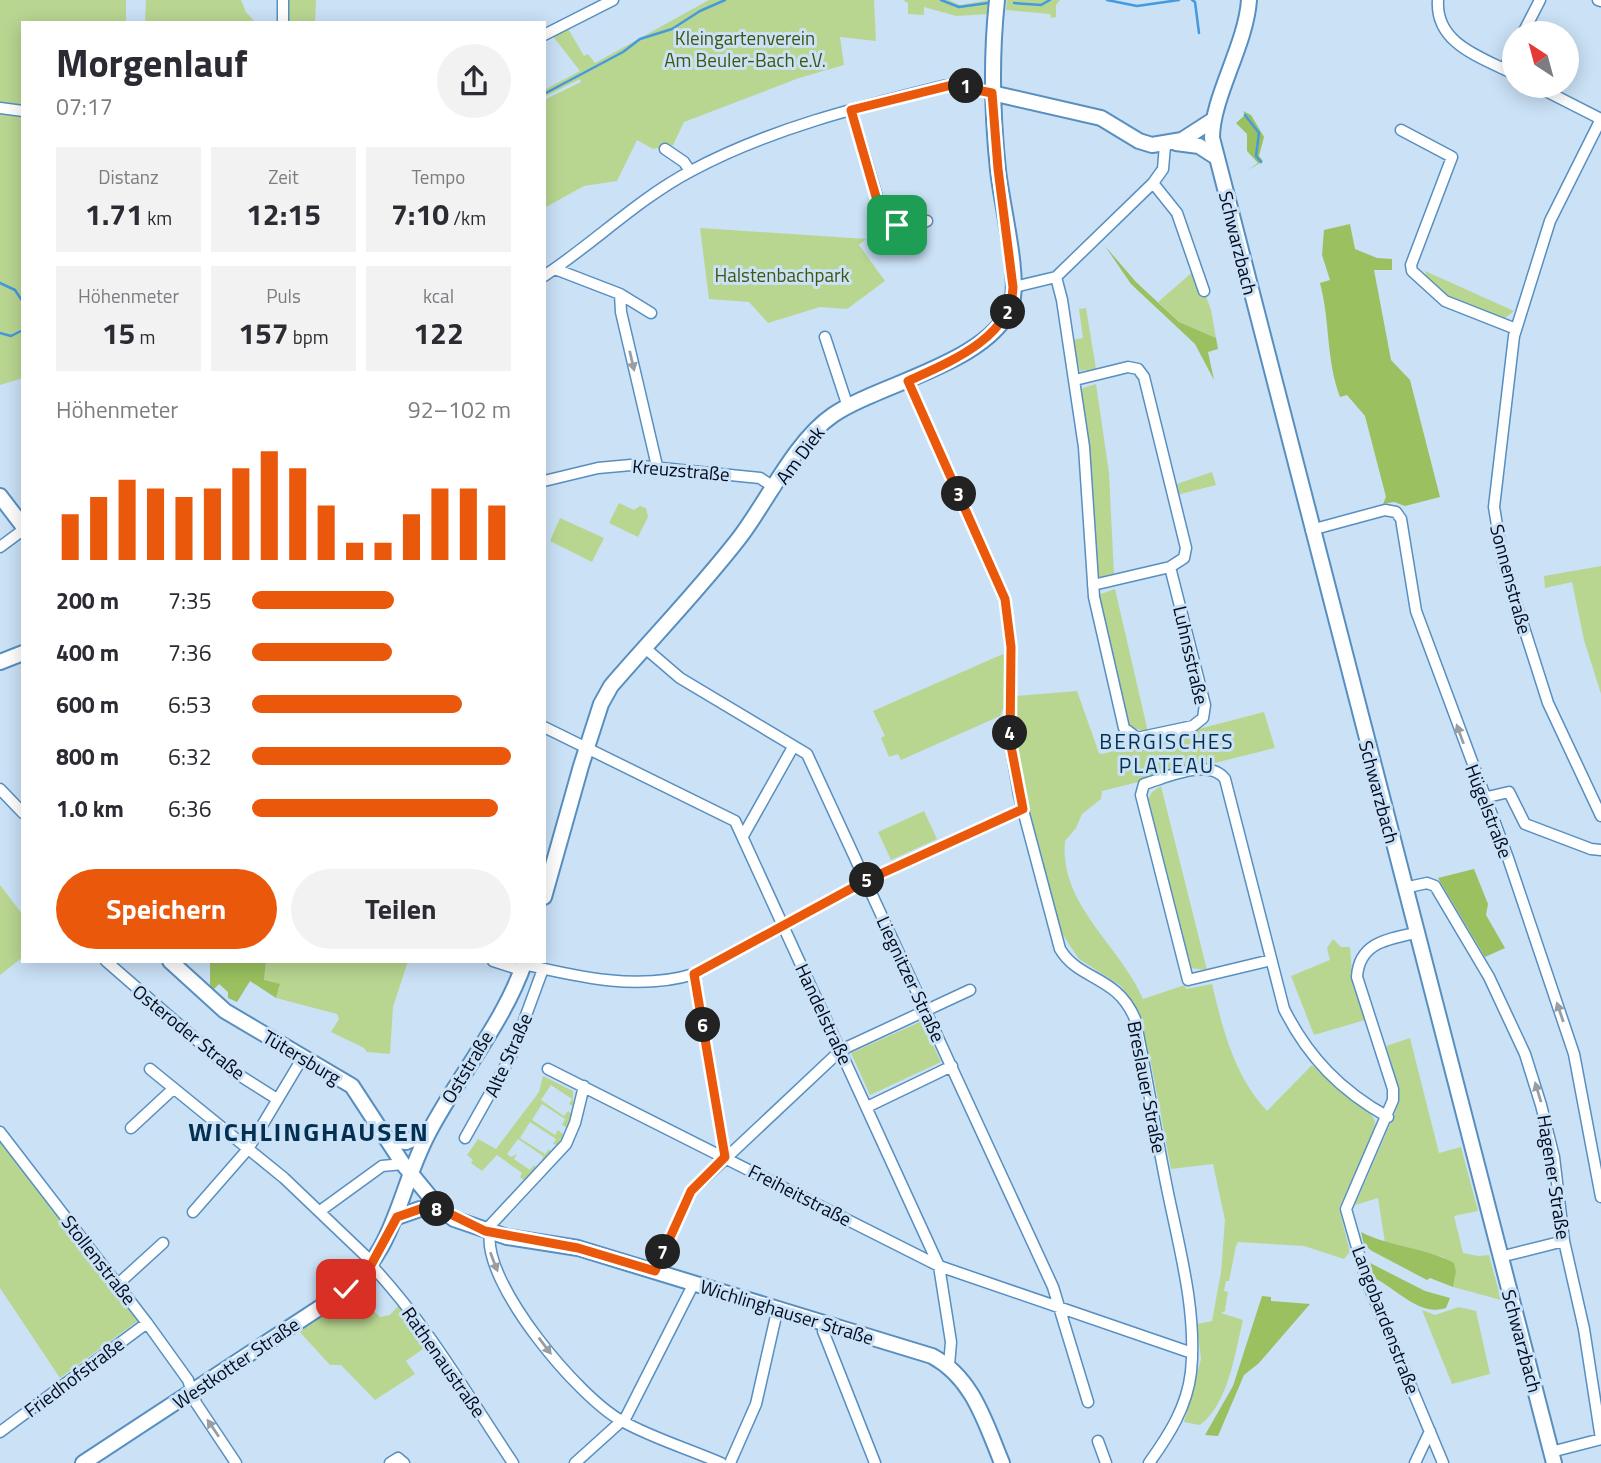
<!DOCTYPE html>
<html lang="de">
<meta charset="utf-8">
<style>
body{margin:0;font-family:"Titillium Web",sans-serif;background:#f2f2f3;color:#2b2b33;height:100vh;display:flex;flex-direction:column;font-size:26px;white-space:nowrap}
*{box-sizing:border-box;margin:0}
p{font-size:23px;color:#7c7c81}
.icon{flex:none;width:38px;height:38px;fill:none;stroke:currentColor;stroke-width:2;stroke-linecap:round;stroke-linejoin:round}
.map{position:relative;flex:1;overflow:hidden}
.drawer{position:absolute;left:21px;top:21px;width:525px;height:942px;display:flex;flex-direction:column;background:#fff;border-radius:0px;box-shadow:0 4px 18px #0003}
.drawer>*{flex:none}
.needle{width:46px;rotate:324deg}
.tools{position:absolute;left:1502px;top:21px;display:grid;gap:14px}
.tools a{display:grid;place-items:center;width:77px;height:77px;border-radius:50%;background:#fff;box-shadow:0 4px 18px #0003;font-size:35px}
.pin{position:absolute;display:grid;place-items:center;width:60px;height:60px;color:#fff;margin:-30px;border-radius:14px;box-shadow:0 4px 10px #0006}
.km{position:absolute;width:35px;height:35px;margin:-18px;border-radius:50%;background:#222;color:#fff;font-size:19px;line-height:35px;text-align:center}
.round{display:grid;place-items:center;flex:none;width:74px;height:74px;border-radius:37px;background:#f2f2f3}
.overview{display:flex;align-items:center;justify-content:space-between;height:119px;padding:0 35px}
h1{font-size:38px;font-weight:700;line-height:52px}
.stats{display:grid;grid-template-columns:repeat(3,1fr);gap:10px;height:119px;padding:7px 35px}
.stats div{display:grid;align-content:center;border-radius:0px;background:#f2f2f3;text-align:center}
.stats b{font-size:30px;font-weight:700}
.stats small{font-size:19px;font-weight:400}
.stats p{font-size:19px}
.chart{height:196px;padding:14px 35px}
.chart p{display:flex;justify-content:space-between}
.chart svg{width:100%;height:126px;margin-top:7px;stroke:#ea580c;stroke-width:6}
.button{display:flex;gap:14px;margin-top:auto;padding:14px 35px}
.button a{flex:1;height:80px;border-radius:42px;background:#ea580c;color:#fff;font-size:28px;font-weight:700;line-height:80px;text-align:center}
.button a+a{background:#f2f2f3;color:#2b2b33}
ul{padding:0 35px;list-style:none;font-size:23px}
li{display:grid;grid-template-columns:112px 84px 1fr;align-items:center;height:52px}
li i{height:18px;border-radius:9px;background:#ea580c}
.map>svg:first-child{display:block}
</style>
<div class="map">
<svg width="1601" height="1463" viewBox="0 0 1601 1463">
<rect width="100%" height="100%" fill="#cae1f6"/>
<path fill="#b9d691" d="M 0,0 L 126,0 L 126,23 L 23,23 L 23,107 L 0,104 Z
M 146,0 L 241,0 L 246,12 L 256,23 L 145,23 Z
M 287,0 L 316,0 L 315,23 L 286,23 Z
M 709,0 L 874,0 L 876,41 L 840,37 L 844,65 L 799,78 L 684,122 L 673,145 L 653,149 L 637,140 L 617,181 L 584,186 L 544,208 L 544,100 L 581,82 L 580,79 L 544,97 L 544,90 L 580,71 L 552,35 L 567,27 L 584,56 L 588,54 L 595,63 Z
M 903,0 L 949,0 L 960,5 L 989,0 L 988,14 L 956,16 L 924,7 L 924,15 L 908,14 L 908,3 Z
M 1007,0 L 1060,0 L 1056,5 L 1056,17 L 1051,18 L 1050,14 L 1006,10 Z
M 0,111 L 23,114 L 23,378 L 0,385 Z
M 700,228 L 866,239 L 859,245 L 885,281 L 847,309 L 820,307 L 768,323 L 749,302 L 709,299 Z
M 1196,269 L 1211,310 L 1216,338 L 1179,322 L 1158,302 Z
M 1425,271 L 1514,311 L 1505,318 C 1485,313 1428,293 1425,271 Z
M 1086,308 L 1096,369 L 1080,371 L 1072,340 L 1083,338 L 1079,309 Z
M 1096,384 L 1109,473 L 1114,575 L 1099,578 L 1094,571 L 1081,392 L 1083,388 Z
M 1212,472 L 1216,485 L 1177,495 L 1174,485 Z
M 619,503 L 634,510 L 640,506 L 646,508 L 648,517 L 638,537 L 609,523 Z
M 560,518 L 604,538 L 592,562 L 550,541 Z
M 1601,566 L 1601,694 L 1584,640 L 1572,582 L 1545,588 L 1544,576 Z
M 1115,589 L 1148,732 L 1129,727 L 1098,595 Z
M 1003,654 L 1006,657 L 1006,702 L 1000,716 L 901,760 L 898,754 L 889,757 L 881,738 L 885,736 L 873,711 Z
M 1077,691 L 1099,753 L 1102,754 L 1264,712 L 1275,748 L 1102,791 L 1101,799 L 1082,814 L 1076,828 L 1065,841 C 1059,905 1120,945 1143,999 L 1185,985 L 1186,989 L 1212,984 C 1223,1030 1234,1075 1267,1111 L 1312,1065 L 1370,1112 L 1375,1121 L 1374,1132 L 1339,1208 L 1350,1252 L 1344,1259 L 1304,1246 L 1238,1242 L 1236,1246 L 1229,1281 L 1226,1281 L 1224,1291 L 1228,1292 L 1225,1311 L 1221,1313 L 1243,1320 C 1235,1352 1229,1403 1200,1425 L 1184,1422 L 1201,1359 L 1197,1324 L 1212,1321 L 1221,1272 L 1225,1220 L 1213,1164 L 1171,1169 L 1152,1068 L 1136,1008 L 1121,986 L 1079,959 L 1061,932 L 1024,797 L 1017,754 L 1015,696 Z
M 1161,786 L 1207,970 L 1190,968 L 1146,803 L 1152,792 Z
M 924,811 L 937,839 L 891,860 L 878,832 Z
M 0,885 L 23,915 L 23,957 L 0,975 Z
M 1333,939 L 1341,947 L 1350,947 L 1353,986 L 1365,1020 L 1314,1035 L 1291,976 L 1330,960 L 1327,948 Z
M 266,961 L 408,961 L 393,1007 L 390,1054 L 367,1052 L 364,1048 L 331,1032 L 339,1019 L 337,1014 L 276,998 L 280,985 L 264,980 Z
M 922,1021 L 941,1062 L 870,1095 L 851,1053 Z
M 1410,1038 L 1439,1153 L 1461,1147 L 1478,1211 L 1454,1216 L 1463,1253 L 1478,1256 L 1489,1255 L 1501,1300 L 1453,1287 L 1456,1272 L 1443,1257 L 1385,1243 L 1378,1198 L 1355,1205 L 1397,1108 L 1397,1082 L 1386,1046 Z
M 543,1076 L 573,1091 L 573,1106 L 569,1104 L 572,1099 L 551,1085 L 541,1100 L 564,1116 L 568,1111 L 572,1114 L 568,1128 L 562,1125 L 565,1119 L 542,1104 L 532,1120 L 555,1135 L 558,1130 L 564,1135 L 557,1145 L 553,1144 L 556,1139 L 530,1122 L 520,1138 L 545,1154 L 549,1149 L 551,1152 L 542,1162 L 543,1156 L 518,1139 L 507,1154 L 511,1157 L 517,1154 L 514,1159 L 530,1170 L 534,1165 L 537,1168 L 525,1181 L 520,1177 L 522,1173 L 497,1155 L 482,1171 L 471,1163 L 473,1160 L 467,1155 L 478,1139 L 496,1149 L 539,1092 Z
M 0,1138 L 139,1320 L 60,1378 L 0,1288 Z
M 355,1293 L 380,1317 L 390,1315 L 399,1305 L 434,1352 L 429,1356 L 423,1349 L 406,1361 L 415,1374 L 375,1400 L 341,1365 L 330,1365 L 298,1330 Z
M 1459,1307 L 1476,1311 L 1490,1374 L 1452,1384 L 1422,1310 L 1435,1315 Z"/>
<path fill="#9ac05f" d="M 1243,111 L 1251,115 L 1264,137 L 1259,156 L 1263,161 L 1248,170 L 1258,163 L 1247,151 L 1247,134 L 1236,123 L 1245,115 Z
M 1350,224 L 1355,249 L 1377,258 L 1392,259 L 1392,270 L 1374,270 L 1391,360 L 1410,380 L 1440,497 L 1405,506 L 1394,502 L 1383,504 L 1386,497 L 1365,416 L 1347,395 L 1340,397 C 1326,361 1330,320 1320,283 L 1330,280 L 1322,255 L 1324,230 Z
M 1105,246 L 1136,282 L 1179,322 L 1216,338 L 1218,349 L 1208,352 L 1214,380 L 1195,344 L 1131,284 Z
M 1474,869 L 1488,904 L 1486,915 L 1505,948 L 1485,957 L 1438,878 Z
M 210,961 L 266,961 L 264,980 L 280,984 L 276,998 L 250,981 L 237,1002 L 228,998 L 228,992 L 219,984 L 213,990 L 210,987 Z
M 1361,1232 C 1390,1247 1427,1248 1454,1263 L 1456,1272 L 1453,1287 L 1430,1278 L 1427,1280 L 1372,1251 L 1364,1245 Z
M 1370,1263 L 1425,1291 L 1450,1298 L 1446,1308 C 1419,1317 1396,1288 1374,1278 Z
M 1262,1296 L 1271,1297 L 1271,1301 L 1310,1304 L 1259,1363 L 1244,1375 L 1218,1436 L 1205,1435 L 1233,1386 Z"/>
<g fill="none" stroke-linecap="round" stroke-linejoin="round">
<path stroke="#4599de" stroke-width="2.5" d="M 941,0 L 959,7 L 988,3
M 1107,0 L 1137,6 L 1179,0
M 1192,0 L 1195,2 L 1199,33
M 1014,3 L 1041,5 L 1050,0
M 544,94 L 623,52 L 640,39 L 672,29 L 700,11 L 725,0
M 1245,115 L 1259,133 L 1256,156 L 1261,162
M 0,283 L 15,290 L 23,302
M 0,333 L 11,336 L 23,330"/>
<g stroke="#578fc0" stroke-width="13">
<path id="street" d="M 1438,0 C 1435,44 1481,57 1514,74
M 1598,0 L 1601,1
M 283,23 L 283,0
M 1523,33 L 1540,0
M 544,35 L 613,0
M 1504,69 L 1514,50
M 1536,86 L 1601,119
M 0,108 L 23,111
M 851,110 L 884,220 L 897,225 L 927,221
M 1601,119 L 1550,221 L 1514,336 L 1494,507 L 1503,562 L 1548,703 L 1601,816
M 1401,130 L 1452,157 L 1411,265 L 1412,271 L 1445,301 L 1516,329
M 1165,145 L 1163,169 L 1153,183 L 1177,213 L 1204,291
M 665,149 L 684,162 L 690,171
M 555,269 L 620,294 L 651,313
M 544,276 C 594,243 638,199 691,171 C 769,129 858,107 943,86 L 960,84 L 992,93
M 1056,277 L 1153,183
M 1014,287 L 1056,277 L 1062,300 L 1084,447 L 1094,597 L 1124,728 L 1137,738 L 1193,726 L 1203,718 L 1205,705 L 1170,567 L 1184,558 L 1186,548 L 1144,377 L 1138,369 L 1128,367 L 1075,380
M 620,294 L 621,312 L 657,466
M 825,337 L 848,407
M 908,381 L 1005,599 L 1011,647 L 1010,741 L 1019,795 L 1060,949 C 1079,981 1117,975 1135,1019 C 1147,1077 1156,1135 1168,1193 C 1180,1251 1197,1313 1191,1372 C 1187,1407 1169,1435 1149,1463
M 544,481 L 598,468 L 631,465 L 760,478 L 775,488
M 1311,530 L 1385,510 L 1396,512 L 1401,519 L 1416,611 L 1508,858 L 1574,1054 L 1601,1197
M 0,547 L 23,530
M 1093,585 L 1170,567
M 645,648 L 680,678 L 807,754 L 1053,1287 L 1088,1402
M 544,727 L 735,821 L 939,1266 L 951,1342 L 949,1365
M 0,789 L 23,813
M 1483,798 L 1509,792 L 1525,824 L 1591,849 L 1601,850
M 743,836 L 793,747
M 1404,888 L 1427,883 L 1435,886 L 1489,977 L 1525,1054 L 1541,1105 L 1554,1157 L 1564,1241 L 1584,1329 L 1601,1439
M 1416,933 C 1387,939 1359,943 1357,977 L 1393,1089 L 1393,1100 L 1346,1209 L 1366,1279 L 1443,1463
M 1271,960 L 1188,980 L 1141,795 L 1144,784 C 1166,778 1209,757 1225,779 L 1284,1009 C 1308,1057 1341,1091 1388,1117
M 106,961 L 231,1070 L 277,1099
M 493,961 L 521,970
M 523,964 C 578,977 639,991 694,974 L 865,881 L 1023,809
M 694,974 L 725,1156
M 150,1069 L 284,1178 L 372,1262
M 548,1069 L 939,1266 L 1192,1353
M 867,1107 L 952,1066
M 131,1128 L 172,1090
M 0,1132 L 147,1323 L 188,1380 L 196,1403 L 236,1463
M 465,1138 L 511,1056 L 543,969
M 320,1211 L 382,1166 L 403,1164
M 193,1212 L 248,1149 L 303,1057
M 485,1231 L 566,1144 L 575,1123 L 584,1086
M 490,1233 C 482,1283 579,1398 622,1421 C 652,1438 689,1449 721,1463
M 1500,1257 L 1564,1241
M 371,1265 C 426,1323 468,1396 513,1463
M 655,1271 L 691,1191 L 841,1050 L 970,990
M 118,1284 L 163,1243
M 823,1322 L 823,1331 L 875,1463
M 0,1432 L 147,1323
M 1098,1441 L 1106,1463
M 1551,1452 L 1601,1439
M 390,1463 L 398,1458 L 404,1463
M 575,1463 L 626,1417 L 694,1283
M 730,1463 L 756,1404 L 778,1307
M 1415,1463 L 1430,1431"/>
</g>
<g stroke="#578fc0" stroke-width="18">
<path id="secondary" d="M 1249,0 C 1246,45 1212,97 1212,138 L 1554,1463
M 992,93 L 1101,118 L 1139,141 L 1152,145 L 1182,140 L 1213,120
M 1176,143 L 1199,146 L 1216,157
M 0,496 L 23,526
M 0,662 L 23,653
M 544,897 L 581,766 L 601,704 L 611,686 C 654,636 700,589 740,537 C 768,500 795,441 833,415 C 878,384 991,362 1011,306 C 1021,279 1001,202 998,170 C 992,113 991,56 997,0
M 170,961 L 225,1011 L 352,1086 L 403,1164 L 440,1209 L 454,1219 L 507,1237 L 578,1248 L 932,1356 C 973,1378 985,1422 1002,1463
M 387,1139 L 406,1142 L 427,1133
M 397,1217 L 420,1209 L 440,1209
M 83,1463 L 339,1295 C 397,1252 397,1193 428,1134 C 458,1076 504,1023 525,961"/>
</g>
<use href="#street" stroke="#fff" stroke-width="10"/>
<use href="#secondary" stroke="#fff" stroke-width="14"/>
</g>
<defs><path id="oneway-solid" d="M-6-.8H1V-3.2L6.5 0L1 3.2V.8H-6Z" transform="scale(1.75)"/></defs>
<g fill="#999ea5">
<use href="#oneway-solid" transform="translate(632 361) rotate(77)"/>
<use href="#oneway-solid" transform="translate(1460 734) rotate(-110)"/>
<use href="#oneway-solid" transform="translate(1560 1012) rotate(-109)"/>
<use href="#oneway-solid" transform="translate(1538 1092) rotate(-107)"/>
<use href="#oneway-solid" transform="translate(494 1262) rotate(69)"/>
<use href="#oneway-solid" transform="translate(545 1346) rotate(53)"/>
<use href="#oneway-solid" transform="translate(213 1428) rotate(-124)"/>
</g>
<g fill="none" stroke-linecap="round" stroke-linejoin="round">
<g stroke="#fff" stroke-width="14">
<path id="route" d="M 346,1289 L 371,1265 L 397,1217 L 420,1209 L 440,1209 L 485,1231 L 578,1248 L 655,1271 L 691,1191 L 725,1157 L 694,974 L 865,881 L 1023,809 L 1010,741 L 1011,647 L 1005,599 L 908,381 C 947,363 1012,338 1013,287 L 998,169 L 992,93 L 952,85 L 851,110 L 881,214 L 889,225 L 897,225"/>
</g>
<use href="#route" stroke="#ea580c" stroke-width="9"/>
</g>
<g text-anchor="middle" stroke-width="6" stroke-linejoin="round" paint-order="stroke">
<g font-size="19" fill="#3e5610" stroke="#cae1f6">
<text x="745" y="45">Kleingartenverein<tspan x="745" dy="22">Am Beuler-Bach e.V.</tspan></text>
<text x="782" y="282">Halstenbachpark</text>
</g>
<g font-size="19" fill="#000c1e" stroke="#cae1f6">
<text transform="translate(1238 243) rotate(76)" y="7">Schwarzbach</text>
<text transform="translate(800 455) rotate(-53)" y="7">Am Diek</text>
<text transform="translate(681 470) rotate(5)" y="7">Kreuzstraße</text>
<text transform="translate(1511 579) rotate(75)" y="7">Sonnenstraße</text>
<text transform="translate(1191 655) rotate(77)" y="7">Luhnsstraße</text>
<text transform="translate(1379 792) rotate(75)" y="7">Schwarzbach</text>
<text transform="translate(1489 811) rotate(69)" y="7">Hügelstraße</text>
<text transform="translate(911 979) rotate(65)" y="7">Liegnitzer Straße</text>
<text transform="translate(824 1014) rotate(65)" y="7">Handelstraße</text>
<text transform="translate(189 1032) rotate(39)" y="7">Osteroder Straße</text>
<text transform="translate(508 1055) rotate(-66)" y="7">Alte Straße</text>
<text transform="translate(302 1057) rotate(31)" y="7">Tütersburg</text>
<text transform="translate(467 1067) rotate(-59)" y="7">Oststraße</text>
<text transform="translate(1147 1087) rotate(79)" y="7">Breslauer Straße</text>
<text transform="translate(1554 1177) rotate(81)" y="7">Hagener Straße</text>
<text transform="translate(800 1195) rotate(27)" y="7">Freiheitstraße</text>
<text transform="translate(99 1260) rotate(52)" y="7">Stollenstraße</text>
<text transform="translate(787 1312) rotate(17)" y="7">Wichlinghauser Straße</text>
<text transform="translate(1386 1320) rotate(69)" y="7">Langobardenstraße</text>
<text transform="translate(1522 1341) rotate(75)" y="7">Schwarzbach</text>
<text transform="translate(444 1362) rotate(55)" y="7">Rathenaustraße</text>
<text transform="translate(236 1363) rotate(-34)" y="7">Westkotter Straße</text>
<text transform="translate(74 1377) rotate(-37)" y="7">Friedhofstraße</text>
</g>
<g font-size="21" letter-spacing="2" fill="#023052" stroke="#cae1f6">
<text x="1167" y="749">BERGISCHES<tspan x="1167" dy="24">PLATEAU</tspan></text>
</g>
<g font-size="26" font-weight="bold" letter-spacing="2" fill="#023052" stroke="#cae1f6">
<text x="309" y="1141">WICHLINGHAUSEN</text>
</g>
</g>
</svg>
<div class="tools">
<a><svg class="needle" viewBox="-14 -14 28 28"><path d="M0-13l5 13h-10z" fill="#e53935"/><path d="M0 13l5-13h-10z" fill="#7c7c81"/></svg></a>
</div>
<div class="pin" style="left:897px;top:225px;background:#1e9e55"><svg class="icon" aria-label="arrive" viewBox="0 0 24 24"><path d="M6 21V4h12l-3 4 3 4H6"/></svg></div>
<div class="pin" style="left:346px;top:1289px;background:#d93025"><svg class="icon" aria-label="check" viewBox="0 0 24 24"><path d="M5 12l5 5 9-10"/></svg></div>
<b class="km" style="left:966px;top:86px">1</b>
<b class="km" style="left:1008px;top:312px">2</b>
<b class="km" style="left:959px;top:494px">3</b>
<b class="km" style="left:1010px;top:733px">4</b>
<b class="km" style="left:867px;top:880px">5</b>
<b class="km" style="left:703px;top:1025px">6</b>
<b class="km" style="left:663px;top:1252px">7</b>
<b class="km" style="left:437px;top:1209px">8</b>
<section class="drawer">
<div class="overview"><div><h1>Morgenlauf</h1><p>07:17</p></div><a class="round"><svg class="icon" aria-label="share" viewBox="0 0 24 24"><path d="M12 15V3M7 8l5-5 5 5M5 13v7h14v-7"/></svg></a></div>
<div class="stats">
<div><p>Distanz</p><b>1.71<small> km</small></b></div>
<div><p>Zeit</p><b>12:15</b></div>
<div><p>Tempo</p><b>7:10<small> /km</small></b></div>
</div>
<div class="stats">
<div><p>Höhenmeter</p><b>15<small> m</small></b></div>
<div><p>Puls</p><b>157<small> bpm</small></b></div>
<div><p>kcal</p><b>122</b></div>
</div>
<div class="chart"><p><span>Höhenmeter</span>92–102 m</p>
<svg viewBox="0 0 160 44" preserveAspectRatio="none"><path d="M5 44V28M15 44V22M25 44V16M35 44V19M45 44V22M55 44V19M65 44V12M75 44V6M85 44V12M95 44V25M105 44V38M115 44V38M125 44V28M135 44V19M145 44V19M155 44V25"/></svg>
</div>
<ul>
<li><b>200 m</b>7:35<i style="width:55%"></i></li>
<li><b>400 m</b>7:36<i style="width:54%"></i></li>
<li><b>600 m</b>6:53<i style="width:81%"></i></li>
<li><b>800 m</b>6:32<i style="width:100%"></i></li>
<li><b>1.0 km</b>6:36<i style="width:95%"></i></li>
</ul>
<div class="button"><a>Speichern</a><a>Teilen</a></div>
</section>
</div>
